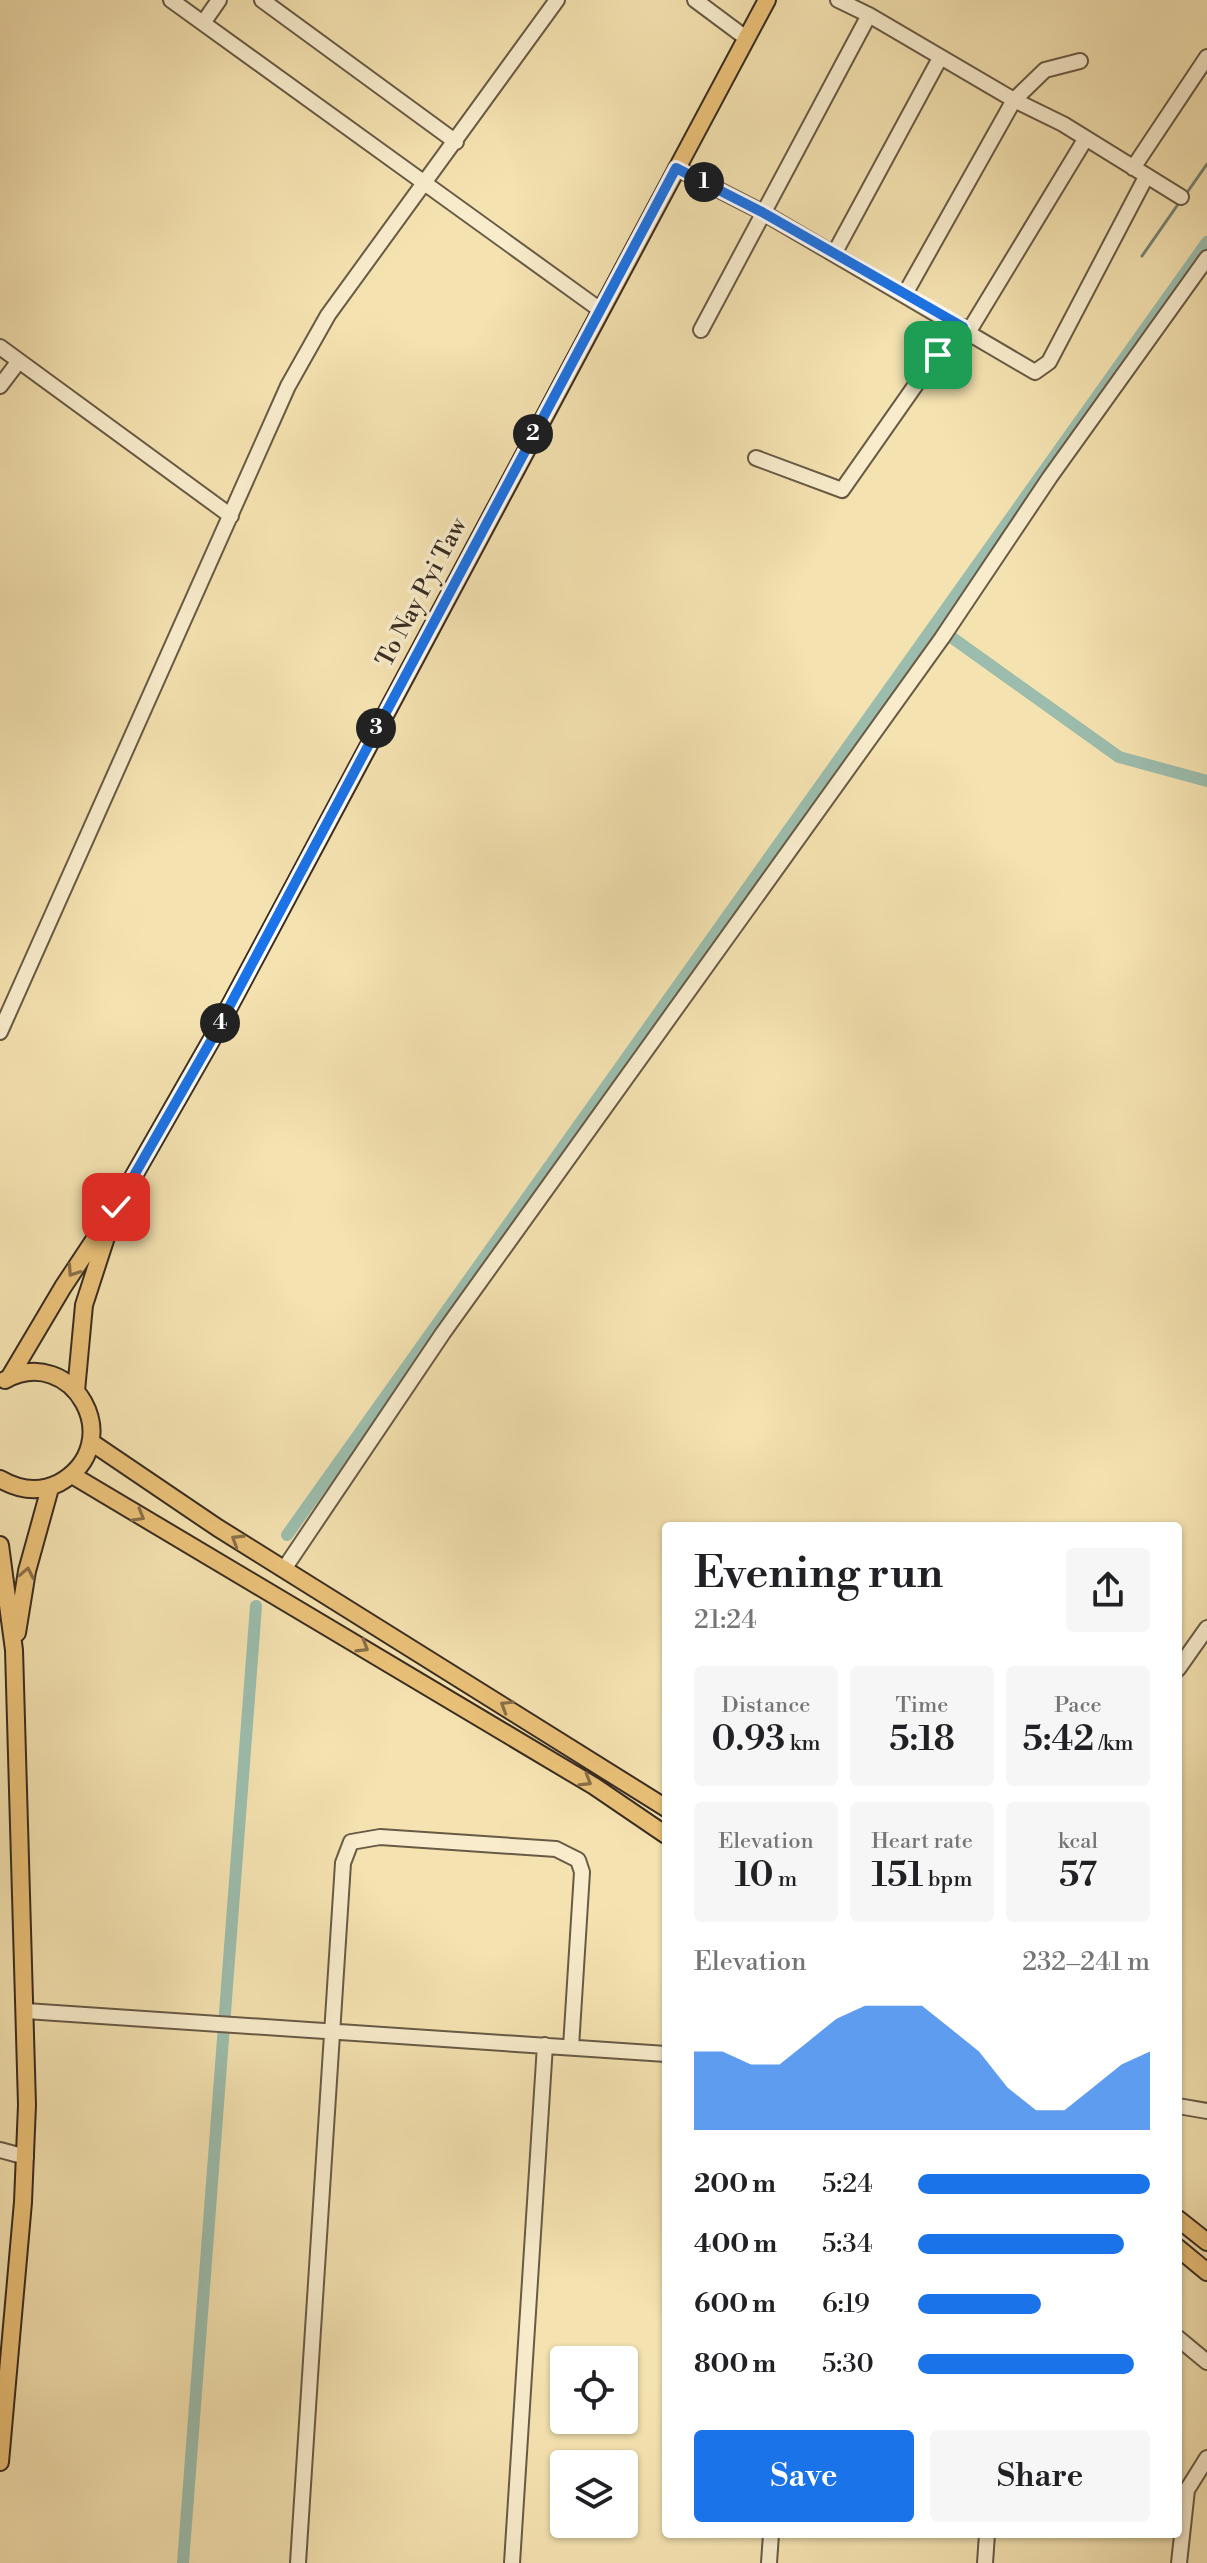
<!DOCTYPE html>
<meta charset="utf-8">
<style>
body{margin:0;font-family:"Libre Bodoni",serif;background:#f6f6f6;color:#202124;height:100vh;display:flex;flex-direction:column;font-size:30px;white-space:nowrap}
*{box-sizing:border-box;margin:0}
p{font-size:26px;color:#757577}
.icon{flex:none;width:44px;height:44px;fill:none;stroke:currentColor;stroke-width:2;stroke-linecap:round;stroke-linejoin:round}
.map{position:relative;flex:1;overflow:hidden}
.details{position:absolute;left:662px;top:1522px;width:520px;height:1016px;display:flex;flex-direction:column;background:#fff;border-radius:8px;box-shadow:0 2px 6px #0004}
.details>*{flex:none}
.controls{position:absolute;left:550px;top:2346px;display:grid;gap:16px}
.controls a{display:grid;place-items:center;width:88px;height:88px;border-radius:8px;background:#fff;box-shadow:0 2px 6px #0004;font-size:40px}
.pin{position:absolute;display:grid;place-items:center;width:68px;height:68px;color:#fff;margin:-34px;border-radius:16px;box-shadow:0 4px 12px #0006}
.km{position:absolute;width:40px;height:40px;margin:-20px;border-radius:50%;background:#222;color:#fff;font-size:22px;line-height:40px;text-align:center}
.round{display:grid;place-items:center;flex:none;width:84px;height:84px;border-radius:8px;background:#f6f6f6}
.overview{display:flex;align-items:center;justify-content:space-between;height:136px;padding:0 32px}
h1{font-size:44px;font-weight:600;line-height:60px}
.metrics{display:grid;grid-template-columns:repeat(3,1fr);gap:12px;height:136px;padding:8px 32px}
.metrics div{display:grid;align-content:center;border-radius:8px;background:#f6f6f6;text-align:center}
.metrics b{font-size:34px;font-weight:600}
.metrics small{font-size:22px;font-weight:400}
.metrics p{font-size:22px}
.chart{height:224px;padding:16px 32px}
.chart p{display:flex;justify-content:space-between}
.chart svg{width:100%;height:144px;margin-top:8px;fill:#1a73e8;opacity:.7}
.primary-button{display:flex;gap:16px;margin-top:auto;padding:16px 32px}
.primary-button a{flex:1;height:92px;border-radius:8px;background:#1a73e8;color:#fff;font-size:32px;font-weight:600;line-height:92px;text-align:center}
.primary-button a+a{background:#f6f6f6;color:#202124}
ul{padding:0 32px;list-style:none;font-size:26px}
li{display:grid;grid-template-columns:128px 96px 1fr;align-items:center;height:60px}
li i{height:20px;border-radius:10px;background:#1a73e8}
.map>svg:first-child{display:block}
</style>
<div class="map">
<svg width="1207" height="2563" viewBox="0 0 1207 2563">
<rect width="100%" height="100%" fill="#f4e2b0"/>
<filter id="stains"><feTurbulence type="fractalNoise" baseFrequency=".0025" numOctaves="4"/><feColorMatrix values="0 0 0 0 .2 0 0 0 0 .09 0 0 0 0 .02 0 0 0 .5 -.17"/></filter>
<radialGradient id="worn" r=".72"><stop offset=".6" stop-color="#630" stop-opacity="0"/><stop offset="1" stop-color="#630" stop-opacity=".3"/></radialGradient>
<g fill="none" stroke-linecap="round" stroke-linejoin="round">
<path stroke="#748375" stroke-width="3" d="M 1186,194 L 1207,164
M 1142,256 L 1181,200"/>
<path stroke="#9cbdad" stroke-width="12" d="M 940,629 L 1119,757 L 1207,781
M 287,1535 L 1207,242
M 183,2563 L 256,1606"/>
<g stroke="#685a45" stroke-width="18">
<path id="minor" d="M 171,0 L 599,309
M 262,0 L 456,142
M 695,0 L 746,38
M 838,0 L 869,15
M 203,23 L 219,0
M 676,168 L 762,212 L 1035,372 L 1049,362 L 1146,177
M 1133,168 L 1207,57
M 834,254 L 940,58
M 905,294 L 1014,100 L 1045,70 L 1080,61
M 701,330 L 869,15 L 1014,100 L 1063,124 L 1181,197
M 969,331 L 1086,138
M 0,347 L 231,516
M 0,386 L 19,361
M 756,458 L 842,490 L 917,383 L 963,327
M 0,1032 L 288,386 L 328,315 L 557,0
M 284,1569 L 443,1333 L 942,638 L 1050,477 L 1207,258
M 1178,1669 L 1207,1628
M 26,2011 L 666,2054
M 1178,2106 L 1207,2111
M 0,2150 L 26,2157
M 1178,2338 L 1207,2362
M 298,2563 L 343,1863 L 351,1842 L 380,1837 L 556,1849 L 578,1860 L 582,1872 L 571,2047
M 512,2563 L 545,2045
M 769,2563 L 771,2534
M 985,2563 L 987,2534
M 1179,2563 L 1187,2490 L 1207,2458"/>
</g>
<g stroke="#392c21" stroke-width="20">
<path id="major" d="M 9,1378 L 63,1287 L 116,1207 L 212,1039 L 767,0
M 76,1391 L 84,1305 L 108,1231
M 91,1442 L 218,1528 L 666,1808
M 72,1475 L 594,1786 L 666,1835
M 0,1479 C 19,1490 39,1493 59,1483 C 130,1443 72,1343 5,1380
M 0,1545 L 14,1650 L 27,2105 L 23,2202 L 0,2462
M 17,1633 L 27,1571 L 50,1488
M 1178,2219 L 1207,2242
M 1178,2248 L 1207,2272"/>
</g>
<use href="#minor" stroke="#f8eccc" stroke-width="14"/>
<use href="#major" stroke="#eac178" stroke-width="16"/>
</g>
<defs><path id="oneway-chevron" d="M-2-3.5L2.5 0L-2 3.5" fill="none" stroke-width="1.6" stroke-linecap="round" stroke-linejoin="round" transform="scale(2)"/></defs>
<g stroke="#896f48">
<use href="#oneway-chevron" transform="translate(73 1271) rotate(124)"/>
<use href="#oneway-chevron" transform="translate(139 1516) rotate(30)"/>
<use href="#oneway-chevron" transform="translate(237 1540) rotate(-148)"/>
<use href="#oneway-chevron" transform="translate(27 1573) rotate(-79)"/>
<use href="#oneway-chevron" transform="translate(363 1647) rotate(31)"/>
<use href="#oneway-chevron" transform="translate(506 1706) rotate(-148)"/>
<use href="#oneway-chevron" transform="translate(586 1781) rotate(31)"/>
</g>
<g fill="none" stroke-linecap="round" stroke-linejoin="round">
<g stroke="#fff" stroke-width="16">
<path id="route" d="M 116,1207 L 212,1039 L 676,168 L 762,212 L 963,327 L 938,355"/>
</g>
<use href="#route" stroke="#1a73e8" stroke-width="10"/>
</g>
<g text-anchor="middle" stroke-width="7" stroke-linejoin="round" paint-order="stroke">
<g font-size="24" fill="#392c21" stroke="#f8eccc">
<text transform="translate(421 592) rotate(-62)" y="8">To Nay Pyi Taw</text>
</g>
</g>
<rect width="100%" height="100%" filter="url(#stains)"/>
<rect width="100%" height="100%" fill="url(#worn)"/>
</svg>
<div class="controls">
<a><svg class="icon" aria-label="locate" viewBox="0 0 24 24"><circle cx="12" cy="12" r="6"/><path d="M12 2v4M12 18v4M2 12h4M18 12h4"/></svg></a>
<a><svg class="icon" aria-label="layers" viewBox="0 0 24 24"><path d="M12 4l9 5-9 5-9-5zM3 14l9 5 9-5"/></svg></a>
</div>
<div class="pin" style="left:938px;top:355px;background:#1e9e55"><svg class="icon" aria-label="arrive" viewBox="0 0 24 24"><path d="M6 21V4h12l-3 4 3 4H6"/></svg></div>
<div class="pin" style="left:116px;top:1207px;background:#d93025"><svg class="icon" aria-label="check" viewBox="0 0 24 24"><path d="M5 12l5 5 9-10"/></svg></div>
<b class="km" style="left:704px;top:182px">1</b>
<b class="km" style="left:533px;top:434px">2</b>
<b class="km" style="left:376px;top:728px">3</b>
<b class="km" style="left:220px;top:1023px">4</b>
<section class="details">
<div class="overview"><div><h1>Evening run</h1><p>21:24</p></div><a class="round"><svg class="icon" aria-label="share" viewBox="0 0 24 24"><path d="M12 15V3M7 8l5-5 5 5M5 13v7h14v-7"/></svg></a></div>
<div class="metrics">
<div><p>Distance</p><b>0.93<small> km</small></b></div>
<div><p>Time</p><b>5:18</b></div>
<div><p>Pace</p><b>5:42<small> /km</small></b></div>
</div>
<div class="metrics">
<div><p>Elevation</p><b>10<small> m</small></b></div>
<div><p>Heart rate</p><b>151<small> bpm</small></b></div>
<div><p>kcal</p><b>57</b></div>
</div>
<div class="chart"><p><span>Elevation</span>232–241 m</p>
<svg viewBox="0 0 160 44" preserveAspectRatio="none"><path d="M0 44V20L10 20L20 24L30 24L40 17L50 10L60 6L70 6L80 6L90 13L100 20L110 31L120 38L130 38L140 31L150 24L160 20V44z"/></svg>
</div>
<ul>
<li><b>200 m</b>5:24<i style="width:100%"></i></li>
<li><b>400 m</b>5:34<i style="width:89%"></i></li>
<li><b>600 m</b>6:19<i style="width:53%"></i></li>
<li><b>800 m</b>5:30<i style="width:93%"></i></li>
</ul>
<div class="primary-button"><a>Save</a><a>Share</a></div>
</section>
</div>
